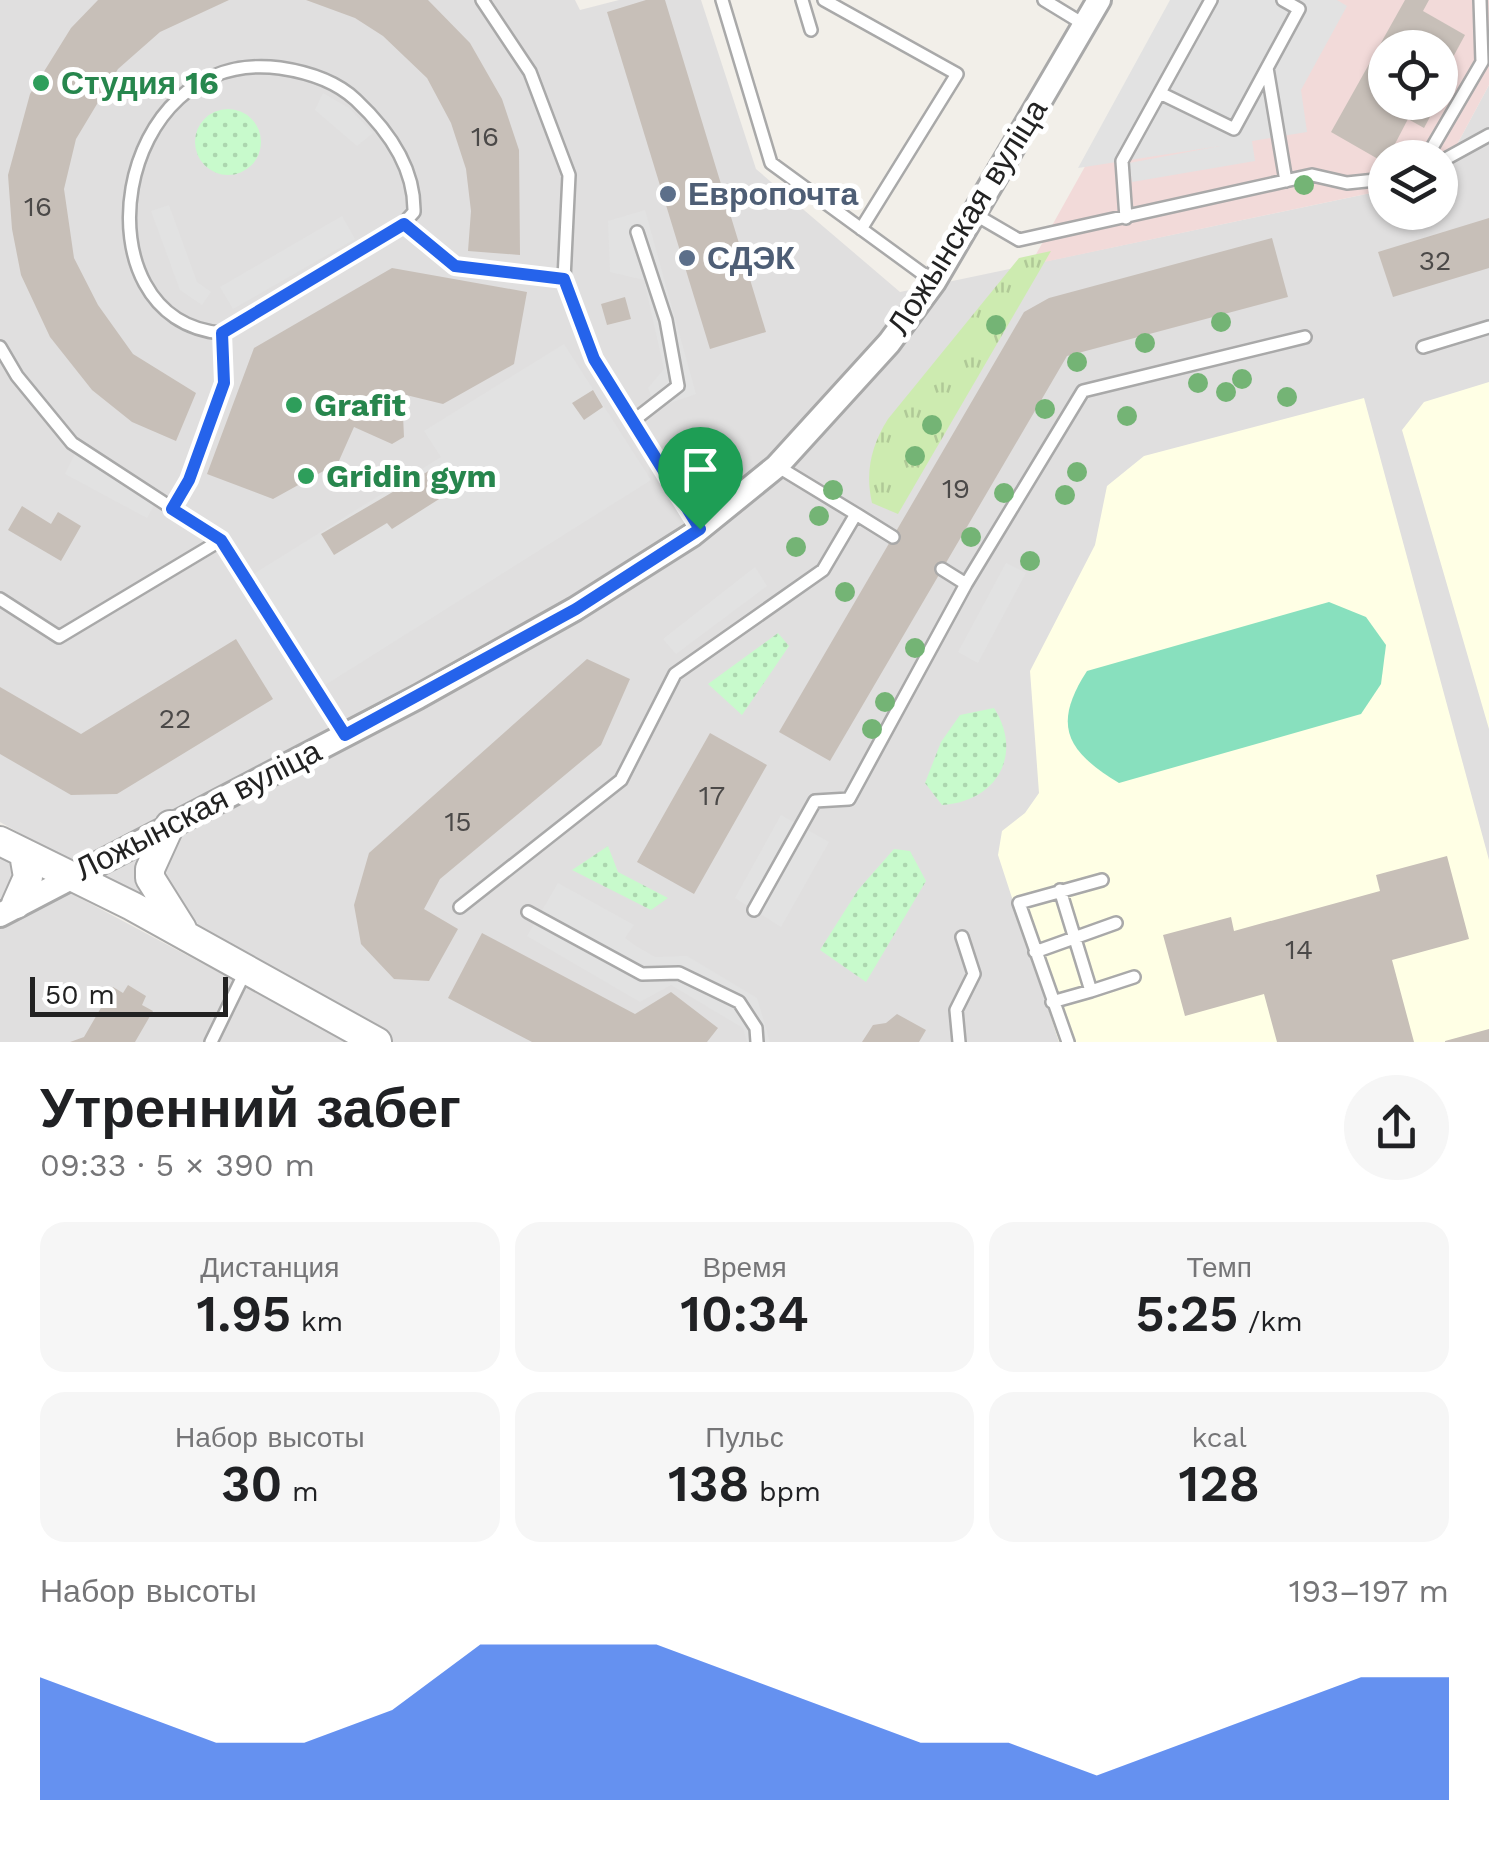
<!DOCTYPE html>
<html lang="ru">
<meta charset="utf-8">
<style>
body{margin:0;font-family:"Work Sans",sans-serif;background:#f6f6f6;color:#202124;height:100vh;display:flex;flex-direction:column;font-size:38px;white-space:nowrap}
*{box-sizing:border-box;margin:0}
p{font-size:32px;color:#757577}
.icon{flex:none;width:55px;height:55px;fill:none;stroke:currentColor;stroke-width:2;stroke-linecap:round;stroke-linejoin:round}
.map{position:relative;height:1042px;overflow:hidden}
.sheet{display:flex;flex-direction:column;background:#fff;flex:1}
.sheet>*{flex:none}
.buttons{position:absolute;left:1368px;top:30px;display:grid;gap:20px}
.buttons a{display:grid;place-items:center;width:90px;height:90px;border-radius:50%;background:#fff;box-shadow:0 2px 8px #0004;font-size:50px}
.scale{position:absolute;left:30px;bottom:25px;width:198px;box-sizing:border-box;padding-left:10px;border:5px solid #222;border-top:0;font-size:28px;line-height:35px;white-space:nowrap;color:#222;-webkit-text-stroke:8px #fff;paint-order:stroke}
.pin{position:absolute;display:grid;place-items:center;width:85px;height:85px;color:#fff;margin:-102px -42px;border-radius:50% 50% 50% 0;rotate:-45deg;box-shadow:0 0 10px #0007}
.pin .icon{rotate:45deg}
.round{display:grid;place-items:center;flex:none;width:105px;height:105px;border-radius:52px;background:#f6f6f6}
.overview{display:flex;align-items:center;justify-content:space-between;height:170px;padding:0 40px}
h1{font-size:55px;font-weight:600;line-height:75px}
.metrics{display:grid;grid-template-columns:repeat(3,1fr);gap:15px;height:170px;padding:10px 40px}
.metrics div{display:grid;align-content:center;border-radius:25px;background:#f6f6f6;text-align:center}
.metrics b{font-size:50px;font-weight:600}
.metrics small{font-size:28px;font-weight:400}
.metrics p{font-size:28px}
.chart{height:280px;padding:20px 40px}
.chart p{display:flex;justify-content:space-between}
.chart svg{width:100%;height:180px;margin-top:10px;fill:#2563eb;opacity:.7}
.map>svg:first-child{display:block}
</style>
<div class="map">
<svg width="1489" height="1042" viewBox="0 0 1489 1042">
<defs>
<pattern id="grass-tufts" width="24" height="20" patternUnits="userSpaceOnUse" patternTransform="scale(2.5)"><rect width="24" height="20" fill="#cdebb0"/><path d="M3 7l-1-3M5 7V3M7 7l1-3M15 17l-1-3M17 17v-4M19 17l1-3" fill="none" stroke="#b0c997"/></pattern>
<pattern id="park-dots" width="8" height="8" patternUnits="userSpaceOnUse" patternTransform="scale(2.5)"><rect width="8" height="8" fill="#c8facc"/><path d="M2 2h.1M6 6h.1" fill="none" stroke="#acd6af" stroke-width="1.8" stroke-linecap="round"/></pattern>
</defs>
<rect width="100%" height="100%" fill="#f2efe9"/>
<path fill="#e0dfdf" d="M 0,0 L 575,0 L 580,10 L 619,0 L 701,0 L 756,169 L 900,292 L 1385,190 L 1385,212 L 1440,212 L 1440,176 L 1489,85 L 1489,1042 L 388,1042 L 0,822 Z
M 0,856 L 93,905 L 349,1042 L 0,1042 Z"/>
<path fill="#f2dad9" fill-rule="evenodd" d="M 1178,0 L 1489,0 L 1489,85 L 1440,176 L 1440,158 L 1385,158 L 1385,190 L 1030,265 ZM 1385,48 L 1440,48 L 1440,102 L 1385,102 Z"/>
<path fill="#ffffe5" d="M 1489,382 L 1489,729 L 1402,430 L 1424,402 Z
M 1364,398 L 1489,860 L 1489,1042 L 1059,1042 L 998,855 L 1002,831 L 1025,813 L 1039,793 L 1030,671 L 1095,545 L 1107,486 L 1144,456 Z"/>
<path fill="url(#grass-tufts)" d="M 1051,251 L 898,514 L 872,503 C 865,472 871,446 888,419 L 1019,258 Z"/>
<path fill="url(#park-dots)" d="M195 142a33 33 0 1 1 66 0a33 33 0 1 1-66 0Z
M 778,633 L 789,646 L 742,715 L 708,684 Z
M 994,708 C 1024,755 996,802 942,805 L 925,783 L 941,742 L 960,715 Z
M 608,846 L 618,872 L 668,898 L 651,910 L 572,870 Z
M 894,849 L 910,851 L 926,881 L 866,982 L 820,950 L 858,890 Z"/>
<path fill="#88e0be" d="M 1329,602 L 1366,617 L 1386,645 L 1381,684 L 1361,714 L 1119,783 C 1066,751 1052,725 1087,671 Z"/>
<path fill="#e2e2e2" d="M 1170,0 L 1337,0 L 1347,6 L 1301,90 L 1307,132 L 1252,141 L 1255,161 L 1132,182 L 1129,163 L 1220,146 L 1078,168 Z
M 323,93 L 349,108 L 373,133 L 357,146 L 315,110 Z
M 169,205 L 197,282 L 211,292 L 202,305 L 180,290 L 151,211 Z
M 645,210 L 696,394 L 656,408 L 648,388 L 664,369 L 644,280 L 610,272 L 608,221 Z
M 342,216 L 355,239 L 233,309 L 220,287 Z
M 564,344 L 651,480 L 322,687 L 252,575 L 441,457 L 424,431 Z
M 75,454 L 158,498 L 147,518 L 65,474 Z
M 1006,563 L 1026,573 L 978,663 L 958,652 Z
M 755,567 L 767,586 L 676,654 L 663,639 Z
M 781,815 L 829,842 L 781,927 L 735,898 Z
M 558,883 L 634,925 L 625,938 L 636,946 L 655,957 L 687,956 L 757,998 L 770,1042 L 747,1042 L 743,1028 L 671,985 L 640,1002 L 527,936 Z"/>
<path fill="#c7bfb8" d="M 98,0 L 229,0 L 160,32 L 118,69 L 76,139 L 64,189 L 74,258 L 98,305 L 133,354 L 196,393 L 176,441 L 132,422 L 92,390 L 50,337 L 21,275 L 12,229 L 8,175 L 30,94 L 71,28 Z
M 306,0 L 428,0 L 470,43 L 502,99 L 519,150 L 520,255 L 468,251 L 471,211 L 466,169 L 451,123 L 427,78 L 383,36 L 355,18 Z
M 646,0 L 665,0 L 766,332 L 710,349 L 607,12 Z
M 1405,0 L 1429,0 L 1423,11 L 1465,35 L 1440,81 L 1440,48 L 1385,48 L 1385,102 L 1438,102 L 1424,128 L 1408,119 L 1385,163 L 1331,132 Z
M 1489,218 L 1489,268 L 1393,297 L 1378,252 Z
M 1272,238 L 1288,297 L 1067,356 L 830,761 L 779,732 L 1024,312 L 1049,298 Z
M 392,268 L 527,292 L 514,364 L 443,404 L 402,394 L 404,437 L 392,444 L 354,427 L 338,463 L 273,499 L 207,474 L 254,348 Z
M 625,297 L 631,319 L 607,325 L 601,304 Z
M 593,390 L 603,407 L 584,420 L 572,403 Z
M 432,469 L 447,494 L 392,529 L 387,523 L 334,555 L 321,534 Z
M 22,506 L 51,524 L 58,512 L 81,526 L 61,561 L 8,530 Z
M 236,639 L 273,699 L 117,794 L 71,795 L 0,754 L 0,687 L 81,734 Z
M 587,659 L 630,679 L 601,745 L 440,879 L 424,909 L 458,929 L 429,981 L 394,979 L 361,944 L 354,905 L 369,853 Z
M 710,733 L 767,765 L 694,894 L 637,862 Z
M 1447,856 L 1469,939 L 1392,960 L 1414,1042 L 1277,1042 L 1264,994 L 1185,1016 L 1163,935 L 1231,917 L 1234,931 L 1380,891 L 1376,875 Z
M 482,933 L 635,1014 L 671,992 L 718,1028 L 707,1042 L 532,1042 L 448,998 Z
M 128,985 L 146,996 L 142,1005 L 153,1011 L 135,1042 L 70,1042 L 84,1037 L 113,987 L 123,993 Z
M 897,1014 L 926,1030 L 919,1042 L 862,1042 L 873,1025 L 886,1023 Z
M 1489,1029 L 1489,1042 L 1445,1042 L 1445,1041 Z"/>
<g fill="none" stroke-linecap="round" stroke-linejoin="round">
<g stroke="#a9a9a9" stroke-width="16">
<path id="service" d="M 482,0 L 530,72 L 569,175 L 564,279 L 594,359 L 700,529
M 722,0 L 771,163 L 934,282
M 802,0 L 811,30
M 824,0 L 957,74 L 861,229
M 1044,0 L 1085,25
M 1267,68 L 1286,181
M 1160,93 L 1234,129 L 1299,9 L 1283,0
M 1426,158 L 1482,62 L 1480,0
M 1440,162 L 1489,135
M 976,215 L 1019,240 L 1312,175 L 1347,183 L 1385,179
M 1126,218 L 1122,161 L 1211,0
M 404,223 L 455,266 L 564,279
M 0,347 L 17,376 L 72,443 L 221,540 L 345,735
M 1423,347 L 1489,327
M 633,421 L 678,386 L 666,320 L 637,232
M 171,509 L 189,481 L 225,383 L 222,333 L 404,223 L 414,212 C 415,167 388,130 356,100 C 336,81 307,72 280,68 C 111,46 74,321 222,333
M 856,514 L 893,537
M 966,584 L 1083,391 L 1305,337
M 0,599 L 59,637 L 221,540
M 460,907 L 621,780 L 675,674 L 823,570 L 856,514 L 777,466
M 754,910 L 815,801 L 849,799 L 966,584 L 942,569
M 528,912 L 642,974 L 679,973 L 739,1002 L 756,1028 L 757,1042
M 1035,952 L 1116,923
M 1091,991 L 1134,977
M 1052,1002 L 1091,991 L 1060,890
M 211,1042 L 247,968
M 959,1042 L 956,1010 L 974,974 L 962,937
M 1068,1042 L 1019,903 L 1102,880"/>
</g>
<g stroke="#a9a9a9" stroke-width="28">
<path id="minor" d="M 0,915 L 418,697 L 575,609 L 692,535 L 777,466 L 889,343 L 934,282 L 1099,0"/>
</g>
<g stroke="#a9a9a9" stroke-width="32">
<path id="tertiary" d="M 170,825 L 150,869 L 150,878 L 182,929
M 0,841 L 132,906 L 377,1042
M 16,904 L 28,877 L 24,854"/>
</g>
<use href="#service" stroke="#fff" stroke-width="11"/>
<use href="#minor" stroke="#fff" stroke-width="22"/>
<use href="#tertiary" stroke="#fff" stroke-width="28"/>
</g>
<g fill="#74b475">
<circle cx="1304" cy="185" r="10"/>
<circle cx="1221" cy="322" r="10"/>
<circle cx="996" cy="325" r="10"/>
<circle cx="1145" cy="343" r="10"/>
<circle cx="1077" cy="362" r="10"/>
<circle cx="1242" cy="379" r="10"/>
<circle cx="1198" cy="383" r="10"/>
<circle cx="1226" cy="392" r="10"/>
<circle cx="1287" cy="397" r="10"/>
<circle cx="1045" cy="409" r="10"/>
<circle cx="1127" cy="416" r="10"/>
<circle cx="932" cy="425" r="10"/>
<circle cx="915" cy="456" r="10"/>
<circle cx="1077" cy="472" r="10"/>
<circle cx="833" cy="490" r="10"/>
<circle cx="1004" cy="493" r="10"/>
<circle cx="1065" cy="495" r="10"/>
<circle cx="819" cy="516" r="10"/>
<circle cx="971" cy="537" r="10"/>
<circle cx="796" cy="547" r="10"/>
<circle cx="1030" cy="561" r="10"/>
<circle cx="845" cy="592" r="10"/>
<circle cx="915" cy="648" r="10"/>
<circle cx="885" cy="702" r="10"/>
<circle cx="872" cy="729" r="10"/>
</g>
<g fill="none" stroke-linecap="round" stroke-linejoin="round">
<g stroke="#fff" stroke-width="20">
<path id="route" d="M 404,224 L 455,266 L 564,279 L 594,359 L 700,529 L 576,609 L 345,735 L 221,540 L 172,509 L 189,480 L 224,383 L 222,333 Z"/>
</g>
<use href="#route" stroke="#2563eb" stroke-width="12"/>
</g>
<g fill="#2e9e5b" stroke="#fff" stroke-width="4">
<circle cx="41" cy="83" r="10"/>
<circle cx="294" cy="405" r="10"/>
<circle cx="306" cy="476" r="10"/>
</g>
<g fill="#5c6f8a" stroke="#fff" stroke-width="4">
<circle cx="668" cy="194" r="10"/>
<circle cx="687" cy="258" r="10"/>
</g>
<g text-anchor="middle" stroke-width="10" stroke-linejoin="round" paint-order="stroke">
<g font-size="28" fill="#4b4948">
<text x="485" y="146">16</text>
<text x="38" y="216">16</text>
<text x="1435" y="270">32</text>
<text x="956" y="498">19</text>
<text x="175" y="728">22</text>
<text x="712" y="805">17</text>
<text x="458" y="831">15</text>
<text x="1299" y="959">14</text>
</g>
<g font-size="32" font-weight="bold" fill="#27864d" stroke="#fff" text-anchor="start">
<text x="61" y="94">Студия 16</text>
<text x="314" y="416">Grafit</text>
<text x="326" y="487">Gridin gym</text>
</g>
<g font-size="32" font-weight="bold" fill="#4e5e75" stroke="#fff" text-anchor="start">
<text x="688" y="205">Европочта</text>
<text x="707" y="269">СДЭК</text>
</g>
<g font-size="32" fill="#222" stroke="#fff">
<text transform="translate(967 217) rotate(-58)" y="11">Ложынская вуліца</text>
<text transform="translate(198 810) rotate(-27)" y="11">Ложынская вуліца</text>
</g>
</g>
</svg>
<div class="buttons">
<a><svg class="icon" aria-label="locate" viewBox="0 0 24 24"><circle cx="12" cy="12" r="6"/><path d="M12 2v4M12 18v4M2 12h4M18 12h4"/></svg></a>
<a><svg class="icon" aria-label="layers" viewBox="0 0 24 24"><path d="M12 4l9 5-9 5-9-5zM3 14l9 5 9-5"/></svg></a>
</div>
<div class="scale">50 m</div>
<div class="pin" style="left:700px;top:529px;background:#1e9e55"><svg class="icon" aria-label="arrive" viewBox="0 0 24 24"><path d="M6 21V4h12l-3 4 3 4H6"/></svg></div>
</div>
<section class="sheet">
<div class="overview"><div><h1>Утренний забег</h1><p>09:33 · 5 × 390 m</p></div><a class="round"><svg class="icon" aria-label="share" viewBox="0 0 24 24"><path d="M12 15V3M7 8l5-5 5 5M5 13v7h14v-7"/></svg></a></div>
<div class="metrics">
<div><p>Дистанция</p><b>1.95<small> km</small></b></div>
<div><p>Время</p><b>10:34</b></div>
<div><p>Темп</p><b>5:25<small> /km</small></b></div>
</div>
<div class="metrics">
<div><p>Набор высоты</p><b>30<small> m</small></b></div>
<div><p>Пульс</p><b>138<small> bpm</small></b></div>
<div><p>kcal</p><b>128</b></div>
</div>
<div class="chart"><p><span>Набор высоты</span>193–197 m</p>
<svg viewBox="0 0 160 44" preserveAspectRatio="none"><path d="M0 44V14L10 22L20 30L30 30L40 22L50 6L60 6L70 6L80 14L90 22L100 30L110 30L120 38L130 30L140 22L150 14L160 14V44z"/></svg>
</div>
</section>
